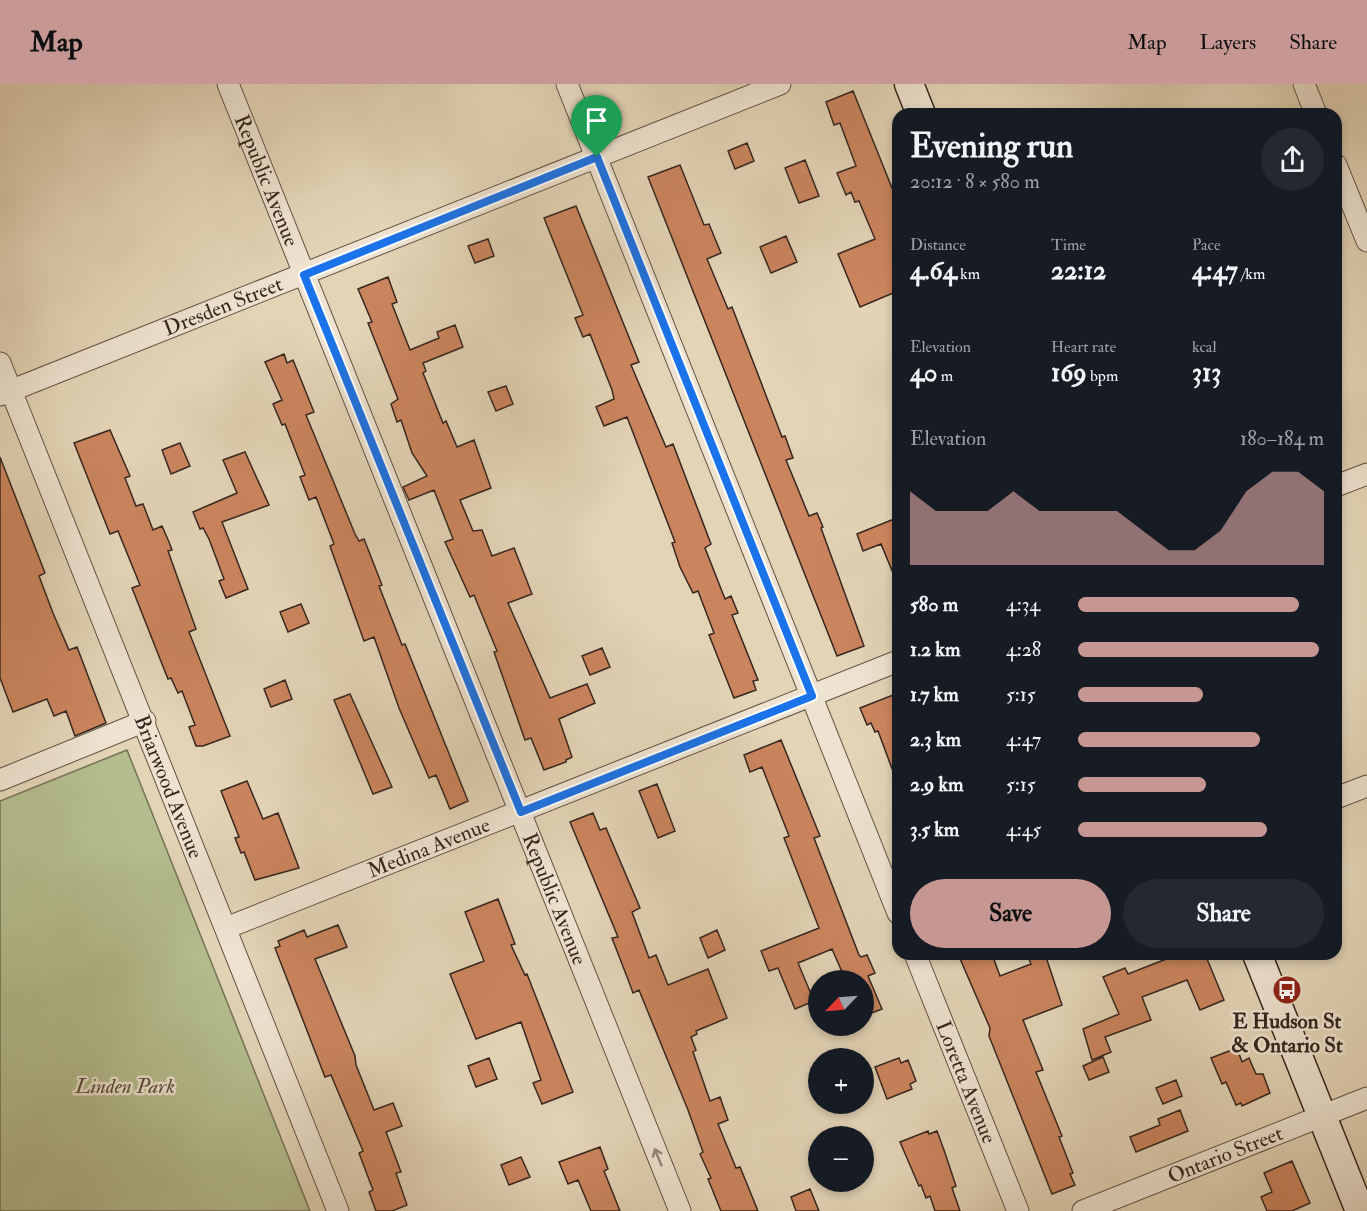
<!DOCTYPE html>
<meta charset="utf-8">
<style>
body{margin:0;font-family:"IM FELL Double Pica",serif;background:#242831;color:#f1f3f6;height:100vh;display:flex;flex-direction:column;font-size:22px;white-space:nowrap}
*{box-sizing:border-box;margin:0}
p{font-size:20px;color:#9ea1a6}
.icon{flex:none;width:33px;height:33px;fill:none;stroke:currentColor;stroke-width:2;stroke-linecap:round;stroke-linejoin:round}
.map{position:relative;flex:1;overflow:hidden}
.drawer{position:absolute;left:892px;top:24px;width:450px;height:852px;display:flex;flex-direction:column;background:#171b24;border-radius:18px;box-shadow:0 3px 9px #0003}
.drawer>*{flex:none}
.needle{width:39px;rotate:245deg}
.fabs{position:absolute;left:808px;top:886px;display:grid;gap:12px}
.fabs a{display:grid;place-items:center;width:66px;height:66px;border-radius:50%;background:#171b24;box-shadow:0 3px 9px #0003;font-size:30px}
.pin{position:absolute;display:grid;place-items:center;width:51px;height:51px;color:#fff;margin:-62px -26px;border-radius:50% 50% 50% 0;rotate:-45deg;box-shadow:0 0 6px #0007}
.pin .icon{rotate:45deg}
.round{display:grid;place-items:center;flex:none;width:63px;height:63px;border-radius:32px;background:#242831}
.summary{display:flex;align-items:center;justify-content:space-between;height:102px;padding:0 18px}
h1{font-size:33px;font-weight:700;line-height:45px}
.stats{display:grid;grid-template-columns:repeat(3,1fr);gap:9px;height:102px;padding:6px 18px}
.stats div{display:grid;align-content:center}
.stats b{font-size:26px;font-weight:700}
.stats small{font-size:16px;font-weight:400}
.stats p{font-size:16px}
.chart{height:168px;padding:12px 18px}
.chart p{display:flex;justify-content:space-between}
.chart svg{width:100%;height:108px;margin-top:6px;fill:#c59692;opacity:.7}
.cta{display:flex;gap:12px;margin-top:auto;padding:12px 18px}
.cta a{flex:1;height:69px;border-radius:36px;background:#c59692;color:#111;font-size:24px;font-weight:700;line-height:69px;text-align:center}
.cta a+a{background:#242831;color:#f1f3f6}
ul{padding:0 18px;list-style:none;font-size:20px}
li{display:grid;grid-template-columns:96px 72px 1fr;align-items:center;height:45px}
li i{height:15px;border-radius:8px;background:#c59692}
header{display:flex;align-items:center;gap:36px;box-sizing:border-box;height:84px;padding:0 30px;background:#c59692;color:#111}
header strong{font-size:28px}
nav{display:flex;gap:33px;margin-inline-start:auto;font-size:21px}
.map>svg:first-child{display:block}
</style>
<header>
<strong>Map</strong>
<nav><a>Map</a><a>Layers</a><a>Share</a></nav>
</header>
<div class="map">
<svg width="1367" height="1127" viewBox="0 0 1367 1127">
<rect width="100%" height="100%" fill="#e3d4b6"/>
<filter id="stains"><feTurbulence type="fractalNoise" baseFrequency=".00333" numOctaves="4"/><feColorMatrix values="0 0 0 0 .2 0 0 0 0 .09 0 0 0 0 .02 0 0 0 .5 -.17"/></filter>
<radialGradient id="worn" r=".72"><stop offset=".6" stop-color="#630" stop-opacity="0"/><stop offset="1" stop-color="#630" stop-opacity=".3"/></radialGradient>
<path fill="#b4bd8e" stroke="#757256" stroke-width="1.5" d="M 127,666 L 310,1127 L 0,1127 L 0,717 Z"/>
<path fill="#cb855e" stroke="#36261f" stroke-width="1.5" d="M 853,7 L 898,119 L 898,207 L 860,223 L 838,170 L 875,155 L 859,117 L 855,118 L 851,108 L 846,111 L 837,89 L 856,82 L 840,39 L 834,41 L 826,18 Z
M 747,59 L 754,77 L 735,85 L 728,67 Z
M 805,76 L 819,112 L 799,119 L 785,84 Z
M 680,81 L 704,141 L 709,140 L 721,169 L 707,175 L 728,225 L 732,223 L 782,353 L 785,352 L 793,374 L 786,376 L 809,432 L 817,429 L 823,443 L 821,444 L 864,562 L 837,572 L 648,93 Z
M 576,122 L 639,278 L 631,281 L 666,363 L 673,360 L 711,460 L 705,464 L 725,515 L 731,512 L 738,529 L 732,531 L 758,596 L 753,597 L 756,606 L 734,614 L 709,551 L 714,549 L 698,507 L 693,509 L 680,483 L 672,459 L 675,458 L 627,333 L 604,342 L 596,323 L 614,315 L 612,306 L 590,250 L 583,253 L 575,234 L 583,231 L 544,134 Z
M 786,152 L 797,178 L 771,189 L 760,163 Z
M 488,155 L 494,172 L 475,179 L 468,162 Z
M 388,193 L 397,218 L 392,220 L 410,266 L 439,254 L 437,248 L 455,241 L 463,263 L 423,279 L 426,287 L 423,289 L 443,339 L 446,337 L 457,363 L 474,356 L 491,404 L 460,416 L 473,447 L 482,446 L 492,472 L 514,464 L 532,510 L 508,519 L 550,614 L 587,600 L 595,619 L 559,635 L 572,673 L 566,676 L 566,678 L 544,686 L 531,654 L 525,656 L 494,568 L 497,567 L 474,511 L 470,513 L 445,458 L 453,455 L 434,406 L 409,416 L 403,403 L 427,392 L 412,369 L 401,336 L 397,338 L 391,320 L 398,315 L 368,239 L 372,238 L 358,205 Z
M 284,270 L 287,279 L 293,276 L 314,328 L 306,331 L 355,450 L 359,457 L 364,455 L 382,501 L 379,502 L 402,561 L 405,560 L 468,717 L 450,725 L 436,691 L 429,694 L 399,624 L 374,553 L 364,557 L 330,462 L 334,460 L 316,413 L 309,416 L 300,393 L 305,391 L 285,340 L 282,341 L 273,320 L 282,316 L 265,278 Z
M 506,302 L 513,320 L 496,327 L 488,308 Z
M 110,346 L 130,392 L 125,394 L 136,422 L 143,420 L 153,446 L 162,442 L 169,458 L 172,466 L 168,467 L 196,545 L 189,548 L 230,652 L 203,662 L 196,662 L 189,643 L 195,641 L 182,607 L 178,609 L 171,594 L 168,595 L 132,504 L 140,501 L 118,447 L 110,450 L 74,359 Z
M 180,359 L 190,382 L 171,390 L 162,366 Z
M 245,368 L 269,421 L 222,438 L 248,505 L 226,514 L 219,497 L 224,495 L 209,455 L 203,444 L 200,445 L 193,428 L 237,409 L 223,376 Z
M 0,373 L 45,489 L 39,492 L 53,529 L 69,566 L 77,563 L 106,639 L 75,652 L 66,627 L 54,632 L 47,615 L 13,628 L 0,594 Z
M 894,435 L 898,447 L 898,501 L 881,460 L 863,467 L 857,450 Z
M 301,520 L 309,539 L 288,548 L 280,528 Z
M 602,564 L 610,583 L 590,591 L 582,572 Z
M 285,596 L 292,615 L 271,623 L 264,605 Z
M 898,609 L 898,698 L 897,698 L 878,647 L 875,648 L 871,639 L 867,641 L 860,624 Z
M 350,610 L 392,703 L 373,710 L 334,616 Z
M 781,656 L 820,752 L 814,754 L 859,871 L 861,873 L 867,871 L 875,889 L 868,892 L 882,925 L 864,932 L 864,897 L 846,897 L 832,865 L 798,879 L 814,917 L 795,925 L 778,884 L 769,887 L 761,867 L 819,844 L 784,754 L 789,752 L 762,683 L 750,688 L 744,671 Z
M 247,697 L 263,735 L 278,729 L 299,784 L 255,796 L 244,768 L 241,769 L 235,754 L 239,753 L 221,707 Z
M 657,700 L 675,747 L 658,754 L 639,707 Z
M 593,729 L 600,746 L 606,744 L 640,824 L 632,828 L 649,874 L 656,871 L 668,901 L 708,885 L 727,934 L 696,947 L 697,950 L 691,953 L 696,966 L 693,968 L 710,1017 L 720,1013 L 728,1036 L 718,1040 L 736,1084 L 740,1083 L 758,1127 L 721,1127 L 708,1095 L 711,1094 L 700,1070 L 703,1068 L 688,1026 L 639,906 L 633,909 L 629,898 L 612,854 L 618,853 L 570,738 Z
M 498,815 L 515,860 L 511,861 L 525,891 L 527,890 L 573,1008 L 542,1020 L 533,999 L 541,996 L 521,938 L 476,955 L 450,890 L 484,877 L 465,828 Z
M 338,841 L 347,863 L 315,875 L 355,972 L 356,981 L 374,1026 L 393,1019 L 402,1042 L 386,1048 L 401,1088 L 396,1089 L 407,1121 L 392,1127 L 376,1127 L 369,1108 L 373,1106 L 359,1069 L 363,1067 L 331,991 L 325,993 L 275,864 L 280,862 L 278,857 L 304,846 L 307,853 Z
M 717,846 L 725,866 L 708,874 L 700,854 Z
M 958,870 L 992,870 L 1000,892 L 1031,880 L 1027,870 L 1045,870 L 1062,921 L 1023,936 L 1043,986 L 1036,988 L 1062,1052 L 1059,1053 L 1073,1089 L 1070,1090 L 1075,1101 L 1052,1110 L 989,952 L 990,944 Z
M 1179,870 L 1205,870 L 1224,916 L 1200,926 L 1187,896 L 1142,913 L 1151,936 L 1105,953 L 1111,968 L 1092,976 L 1083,945 L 1119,930 L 1103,893 L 1125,884 L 1128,890 Z
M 1237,964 L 1242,978 L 1249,974 L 1256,990 L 1263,990 L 1270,1009 L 1242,1022 L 1241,1019 L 1236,1021 L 1226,998 L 1222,1000 L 1211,974 Z
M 1103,973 L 1109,988 L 1089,996 L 1083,982 Z
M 489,974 L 497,995 L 476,1003 L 468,982 Z
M 899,974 L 901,979 L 908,976 L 916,997 L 910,1000 L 912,1005 L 887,1015 L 875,983 Z
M 1176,996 L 1182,1012 L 1163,1020 L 1156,1004 Z
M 1180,1026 L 1188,1047 L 1136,1068 L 1130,1053 L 1160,1041 L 1158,1035 Z
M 928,1047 L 929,1050 L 937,1047 L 944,1066 L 956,1102 L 952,1104 L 960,1127 L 935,1127 L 930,1112 L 926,1114 L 921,1101 L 919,1102 L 900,1058 Z
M 600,1063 L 608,1085 L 604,1087 L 620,1127 L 591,1127 L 578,1096 L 568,1100 L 559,1078 Z
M 521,1073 L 530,1093 L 509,1101 L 501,1081 Z
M 1292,1077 L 1310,1119 L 1292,1127 L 1267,1127 L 1261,1113 L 1272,1108 L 1264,1089 Z
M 810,1105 L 819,1127 L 796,1127 L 791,1113 Z"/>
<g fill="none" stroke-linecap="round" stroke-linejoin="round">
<g stroke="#615245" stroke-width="23">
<g id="minor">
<path id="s1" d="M 228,0 L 680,1127"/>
<path d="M 567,0 L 898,829"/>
<path d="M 1304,0 L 1316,30"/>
<path d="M 1336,81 L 1367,157"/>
<path id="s2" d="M 0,279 L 338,1127"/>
<path id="s3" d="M 0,311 L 780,0"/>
<path d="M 1336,402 L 1367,390"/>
<path d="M 0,696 L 145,637"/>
<path d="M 1336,714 L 1367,702"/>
<path id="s4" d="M 226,844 L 898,577"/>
<path id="s5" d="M 915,870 L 1018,1127"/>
<path id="s6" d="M 1083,1127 L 1367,1014"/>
</g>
</g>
<g stroke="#36261f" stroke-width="31">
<path id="secondary" d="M 909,0 L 921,30
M 1257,870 L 1360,1127"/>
</g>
<use href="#minor" stroke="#ede3d0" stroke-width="21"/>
<use href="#secondary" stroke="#ede3d0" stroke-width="28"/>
</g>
<defs><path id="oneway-shaft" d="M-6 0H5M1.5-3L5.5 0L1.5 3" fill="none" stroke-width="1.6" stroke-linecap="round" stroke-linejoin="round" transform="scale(1.5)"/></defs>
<use stroke="#928478" href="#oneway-shaft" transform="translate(658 1073) rotate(-112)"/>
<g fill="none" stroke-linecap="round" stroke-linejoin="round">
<g stroke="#fff" stroke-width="12">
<path id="route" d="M 597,73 L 812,612 L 521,728 L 304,191 Z"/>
</g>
<use href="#route" stroke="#1a73e8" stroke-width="8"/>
</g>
<defs>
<g id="bus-disc" transform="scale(1.5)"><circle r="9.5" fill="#8f2418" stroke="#ede3d0"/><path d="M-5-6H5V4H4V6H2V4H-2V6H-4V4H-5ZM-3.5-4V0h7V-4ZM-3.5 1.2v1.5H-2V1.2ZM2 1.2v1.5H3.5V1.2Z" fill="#fff"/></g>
</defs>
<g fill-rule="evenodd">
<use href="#bus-disc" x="1287" y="906"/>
</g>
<g text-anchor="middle" stroke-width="5" stroke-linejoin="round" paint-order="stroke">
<g font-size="21" fill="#36261f" stroke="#ede3d0">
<text dy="7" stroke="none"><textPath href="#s1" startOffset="104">Republic Avenue</textPath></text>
<text dy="7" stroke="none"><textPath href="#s3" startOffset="240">Dresden Street</textPath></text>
<text dy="7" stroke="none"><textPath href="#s2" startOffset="456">Briarwood Avenue</textPath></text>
<text dy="7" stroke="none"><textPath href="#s4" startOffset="218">Medina Avenue</textPath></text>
<text dy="7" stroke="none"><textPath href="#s1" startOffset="878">Republic Avenue</textPath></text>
<text dy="7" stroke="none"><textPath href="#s5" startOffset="138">Loretta Avenue</textPath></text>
<text dy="7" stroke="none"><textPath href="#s6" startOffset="153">Ontario Street</textPath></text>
</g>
<g font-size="21" font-weight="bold" fill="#36261f" stroke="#ede3d0">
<text x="1287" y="944">E Hudson St<tspan x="1287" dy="24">&amp; Ontario St</tspan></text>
</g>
<g font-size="21" font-style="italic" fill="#564c3b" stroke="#ede3d0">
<text x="125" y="1009">Linden Park</text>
</g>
</g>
<rect width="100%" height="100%" filter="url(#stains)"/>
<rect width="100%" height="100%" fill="url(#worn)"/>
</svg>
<div class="fabs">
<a><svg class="needle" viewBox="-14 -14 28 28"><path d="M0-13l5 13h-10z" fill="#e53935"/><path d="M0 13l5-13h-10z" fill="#9ea1a6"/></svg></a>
<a>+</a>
<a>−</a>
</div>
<div class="pin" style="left:597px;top:73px;background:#1e9e55"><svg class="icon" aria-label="arrive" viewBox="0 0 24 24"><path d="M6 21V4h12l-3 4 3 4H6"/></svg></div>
<section class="drawer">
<div class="summary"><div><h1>Evening run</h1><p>20:12 · 8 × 580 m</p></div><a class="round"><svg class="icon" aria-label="share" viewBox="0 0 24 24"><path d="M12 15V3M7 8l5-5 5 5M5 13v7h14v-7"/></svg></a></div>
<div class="stats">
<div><p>Distance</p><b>4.64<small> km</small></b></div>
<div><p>Time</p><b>22:12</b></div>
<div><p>Pace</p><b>4:47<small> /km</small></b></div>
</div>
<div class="stats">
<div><p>Elevation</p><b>40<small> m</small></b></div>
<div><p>Heart rate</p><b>169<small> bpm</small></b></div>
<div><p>kcal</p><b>313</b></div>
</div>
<div class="chart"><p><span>Elevation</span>180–184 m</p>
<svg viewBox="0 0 160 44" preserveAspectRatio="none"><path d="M0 44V14L10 22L20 22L30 22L40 14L50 22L60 22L70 22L80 22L90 30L100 38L110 38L120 30L130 14L140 6L150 6L160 14V44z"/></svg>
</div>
<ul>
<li><b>580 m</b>4:34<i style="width:90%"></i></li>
<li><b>1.2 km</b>4:28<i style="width:98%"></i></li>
<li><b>1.7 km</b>5:15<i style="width:51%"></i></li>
<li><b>2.3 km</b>4:47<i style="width:74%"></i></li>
<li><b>2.9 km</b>5:15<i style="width:52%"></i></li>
<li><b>3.5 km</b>4:45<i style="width:77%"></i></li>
</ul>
<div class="cta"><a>Save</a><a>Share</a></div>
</section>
</div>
